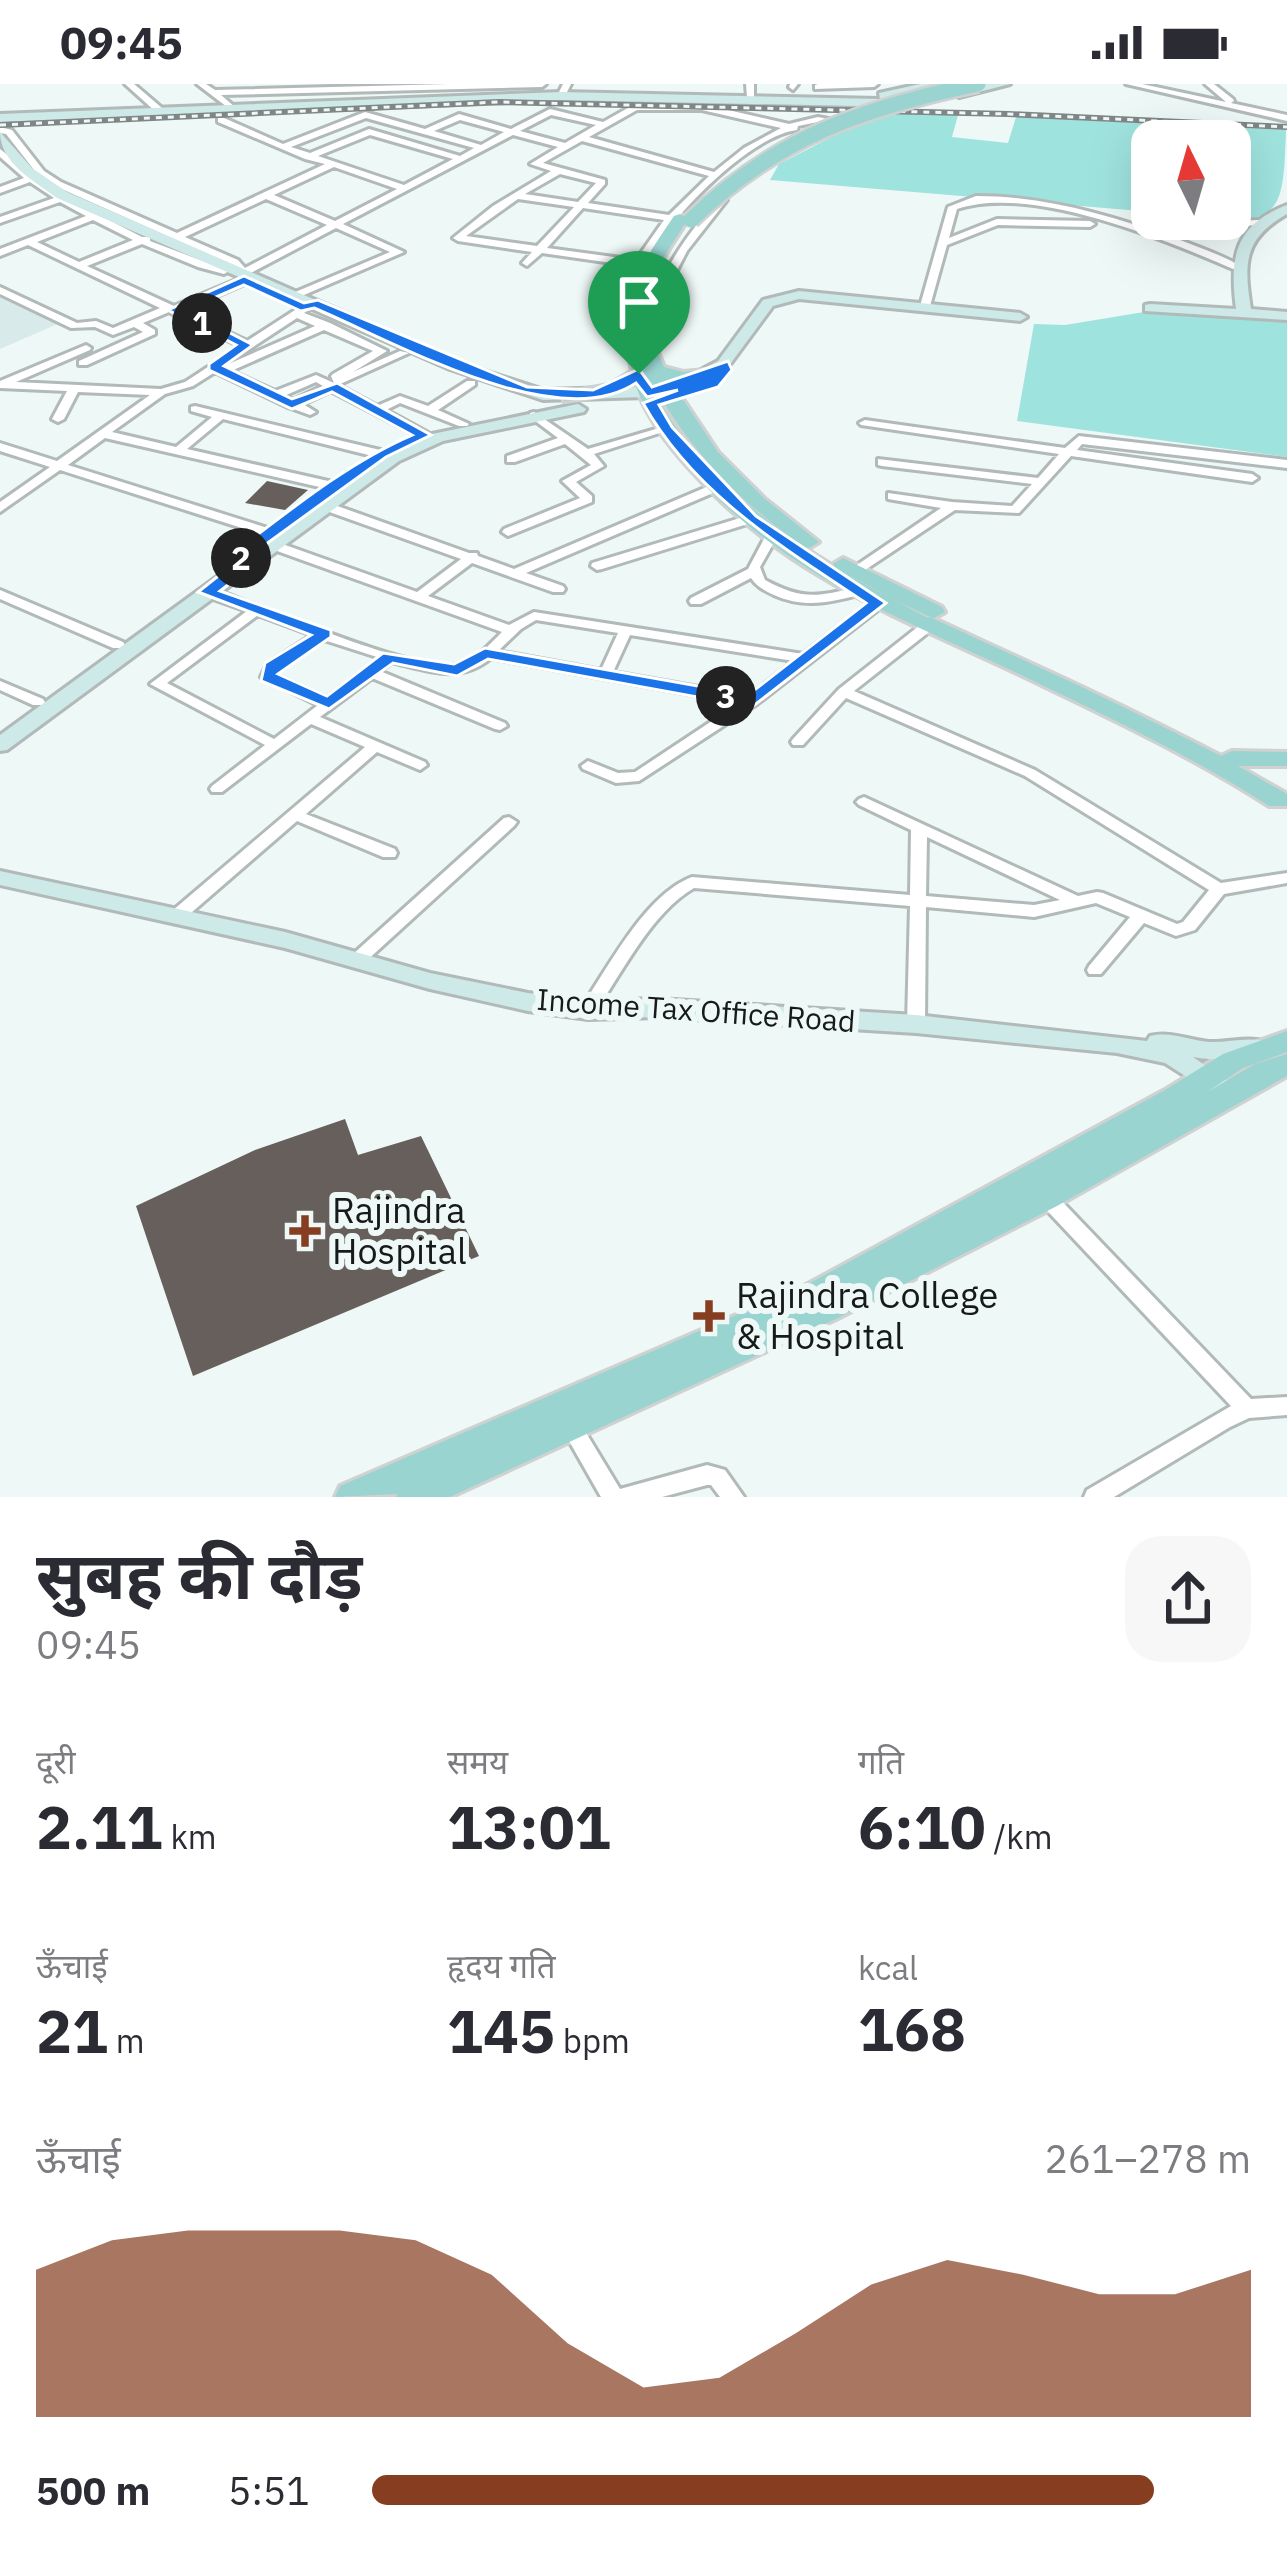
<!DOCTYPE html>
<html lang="hi">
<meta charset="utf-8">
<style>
body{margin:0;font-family:"IBM Plex Sans","Noto Sans Devanagari",sans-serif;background:#f7f7f7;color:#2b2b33;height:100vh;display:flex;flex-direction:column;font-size:45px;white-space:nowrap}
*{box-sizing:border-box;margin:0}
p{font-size:39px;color:#7c7c81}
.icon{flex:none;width:66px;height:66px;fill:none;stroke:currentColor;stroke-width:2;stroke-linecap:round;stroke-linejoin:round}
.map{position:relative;height:1413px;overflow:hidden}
.sheet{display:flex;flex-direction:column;background:#fff;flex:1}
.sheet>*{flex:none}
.needle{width:78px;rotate:355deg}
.buttons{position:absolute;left:1131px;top:36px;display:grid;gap:24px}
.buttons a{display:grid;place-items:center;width:120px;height:120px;border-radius:24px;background:#fff;box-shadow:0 12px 48px #0002;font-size:60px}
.pin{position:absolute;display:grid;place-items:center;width:102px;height:102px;color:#fff;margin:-123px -51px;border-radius:50% 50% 50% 0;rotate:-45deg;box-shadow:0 0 12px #0007}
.pin .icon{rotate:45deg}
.km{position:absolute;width:60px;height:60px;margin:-30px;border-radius:50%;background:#222;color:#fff;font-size:33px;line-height:60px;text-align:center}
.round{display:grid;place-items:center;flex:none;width:126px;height:126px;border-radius:36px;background:#f7f7f7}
.head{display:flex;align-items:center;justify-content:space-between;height:204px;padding:0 36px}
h1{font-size:66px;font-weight:700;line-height:90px}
.stats{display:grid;grid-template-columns:repeat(3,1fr);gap:18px;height:204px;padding:12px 36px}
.stats div{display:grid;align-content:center}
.stats b{font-size:60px;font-weight:700}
.stats small{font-size:33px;font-weight:400}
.stats p{font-size:33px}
.chart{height:336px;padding:24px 36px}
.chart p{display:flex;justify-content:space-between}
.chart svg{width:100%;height:216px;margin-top:12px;fill:#863d20;opacity:.7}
ul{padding:0 36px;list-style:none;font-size:39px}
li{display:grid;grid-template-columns:192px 144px 1fr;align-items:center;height:90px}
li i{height:30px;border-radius:15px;background:#863d20}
.status{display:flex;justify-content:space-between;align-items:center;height:84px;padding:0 60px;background:#fff;direction:ltr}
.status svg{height:33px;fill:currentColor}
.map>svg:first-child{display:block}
</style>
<div class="status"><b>09:45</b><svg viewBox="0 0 49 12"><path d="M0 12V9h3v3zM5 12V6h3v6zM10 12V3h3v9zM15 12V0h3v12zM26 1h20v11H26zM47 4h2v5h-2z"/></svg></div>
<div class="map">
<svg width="1287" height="1413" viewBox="0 0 1287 1413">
<rect width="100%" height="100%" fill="#eef8f7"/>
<path fill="#d8ebea" d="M 0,210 L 60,239 L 0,265 Z"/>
<path fill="#9fe3df" d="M 882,27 L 958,31 L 952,53 L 1008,59 L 1016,33 L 1286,46 C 1283,132 1282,137 1193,141 L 1188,135 L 1230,135 L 1230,57 L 1152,57 L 1152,128 L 770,96 L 779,80 Z
M 1144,228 L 1287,236 L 1287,373 L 1017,337 L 1034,240 L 1065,241 Z"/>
<path fill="#665f5c" d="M 267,397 L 308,406 L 285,426 L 245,419 Z
M 345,1035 L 358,1071 L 421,1052 L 479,1172 L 193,1292 L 136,1122 L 255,1066 Z"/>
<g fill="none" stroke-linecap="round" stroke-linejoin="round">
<g stroke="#b1bab9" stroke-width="6">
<path id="street" d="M 125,0 L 134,0 L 162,24 L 162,28 L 156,28 Z
M 197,0 L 206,0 L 215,6 L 449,0 L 546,0 L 542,3 L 221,11 L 235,23 L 231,26 Z
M 563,0 L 571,0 L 564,14 L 561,15 L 557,12 Z
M 746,0 L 754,0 L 754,15 L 747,13 Z
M 790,0 L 798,0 L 793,6 L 789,3 Z
M 818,0 L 878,0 L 874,3 L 815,5 L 815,1 Z
M 1126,0 L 1142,0 L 1226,18 L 1205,0 L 1214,0 L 1233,15 L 1234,17 L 1231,19 L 1287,31 L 1287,37 Z
M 635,20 L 702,20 L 789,40 L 818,33 L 843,38 L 832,48 L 828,45 L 832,40 L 818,38 L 798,42 L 797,46 C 746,52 654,149 637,195 C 633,208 633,219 636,232 L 631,235 L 626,232 C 621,213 625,199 633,182 L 542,169 L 527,182 L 522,179 L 532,168 L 458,157 L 453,154 L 493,122 L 551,87 L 530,80 L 558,63 L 513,51 L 343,140 L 404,168 L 297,214 L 293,213 L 293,209 L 390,168 L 336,144 L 249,190 L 241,190 L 230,180 L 55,102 L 38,91 L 6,50 L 0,49 L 0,43 L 12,46 L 44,87 L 61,98 L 177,149 L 325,80 L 305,75 L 218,38 L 218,34 L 224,34 L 283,60 L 365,28 L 425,45 L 459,30 L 511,45 L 550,25 L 603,38 ZM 637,26 L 702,26 L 781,44 L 744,64 L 714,88 L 589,53 ZM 551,31 L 596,41 L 565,59 L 520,47 ZM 366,34 L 474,64 L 460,72 L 369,45 L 310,69 L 291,63 ZM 460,36 L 504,48 L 481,61 L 434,47 ZM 370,51 L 453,75 L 404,101 L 318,72 ZM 582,57 L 709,92 L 669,131 L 588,119 L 605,100 L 605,96 L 543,79 ZM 334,83 L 397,105 L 335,137 L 274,111 ZM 560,90 L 596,99 L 578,118 L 525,110 ZM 266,115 L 327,141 L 245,184 L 238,176 L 185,153 ZM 518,115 L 574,123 L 537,162 L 466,152 ZM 583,124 L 664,136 L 636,176 L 547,164 Z
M 0,65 L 44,100 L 74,118 L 142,153 L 150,153 L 150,157 L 229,187 L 224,190 L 198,183 L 142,160 L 87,182 L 174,222 L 241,194 L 249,194 L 249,198 L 182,227 L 247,257 L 309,217 L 317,217 L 317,221 L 304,229 L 330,239 L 387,267 L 353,288 L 400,267 L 409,269 L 338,301 L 377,322 L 400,312 L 428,322 L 467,297 L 475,297 L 475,301 L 438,326 L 469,340 L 467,342 L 459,342 L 400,319 L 386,326 L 428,349 L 430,351 L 424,355 L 331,307 L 303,320 L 316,328 L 310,331 L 288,323 L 215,288 L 193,302 L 165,310 L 112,348 L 176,363 L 212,333 L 191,327 L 191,323 L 195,322 L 397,370 L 399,373 L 393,377 L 223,335 L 187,365 L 337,399 L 343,403 L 337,407 L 105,354 L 68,381 L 274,446 L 276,449 L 270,453 L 60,386 L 0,428 L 0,418 L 50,383 L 0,367 L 0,359 L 57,377 L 150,311 L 78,308 L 64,335 L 58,338 L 52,335 L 67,307 L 0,304 L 0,297 L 86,261 L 91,264 L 90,266 L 16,298 L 161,305 L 185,298 L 240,262 L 169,228 L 143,239 L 155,246 L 155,250 L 87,281 L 79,281 L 79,277 L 143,248 L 134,243 L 113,251 L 95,243 L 71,244 L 0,210 L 0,203 L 77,239 L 96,237 L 113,244 L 160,224 L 28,161 L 0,172 L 0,165 L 86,132 L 60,118 L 0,139 L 0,133 L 54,114 L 30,98 L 0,109 L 0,103 L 24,94 L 0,73 ZM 93,136 L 133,156 L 79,178 L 37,158 ZM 297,234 L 315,242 L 224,282 ZM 324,246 L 373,267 L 333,290 L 331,292 L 334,299 L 316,291 L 275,307 L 231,287 ZM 316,298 L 323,302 L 293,316 L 284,312 Z
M 976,112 C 1044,112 1108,131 1172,153 C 1195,162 1221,170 1242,183 L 1233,185 C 1164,155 1030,100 957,125 L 949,154 L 997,135 L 1090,137 L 1095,140 L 1090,143 L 998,141 L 947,161 L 930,222 L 921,224 L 920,222 L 948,123 Z
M 719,114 L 727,116 L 687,167 L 673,194 L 660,228 L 649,234 L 641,234 L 641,230 L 651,224 C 665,181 689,148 719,114 Z
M 1259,136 L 1262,137 L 1262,141 L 1156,146 L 1151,143 L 1156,140 Z
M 534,328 L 588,365 L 666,342 L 672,345 L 594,370 L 604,382 L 576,398 L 592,412 L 592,418 L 508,452 L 502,448 L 504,445 L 580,414 L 562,397 L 591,381 L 565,360 L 515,378 L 507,378 L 507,372 L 558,354 L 530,333 L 530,329 Z
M 865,336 L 1065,364 L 1079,352 L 1287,376 L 1287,384 L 1082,360 L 1077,366 L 1252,390 L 1258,394 L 1252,398 L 1071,372 L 1019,429 L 955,426 L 856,492 L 850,488 L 851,485 L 941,424 L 888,415 L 888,409 L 952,418 L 1012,422 L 1032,400 L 882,382 L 878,381 L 878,375 L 1038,394 L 1059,370 L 861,341 L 859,339 Z
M 716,399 L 720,400 L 720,406 L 526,489 L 563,502 L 565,505 L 563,508 L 553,508 L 472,479 L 428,512 L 509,541 L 534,528 L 803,570 L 873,516 L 883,516 L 885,519 L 883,522 L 757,620 L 639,697 L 616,699 L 583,685 L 581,682 L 588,677 L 618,689 L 635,688 L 739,619 L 491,574 C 460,600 428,587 392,578 L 380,587 L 505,639 L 507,642 L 500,646 L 495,645 L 372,594 L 320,633 L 425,678 L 427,681 L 420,686 L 377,668 L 306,730 L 395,765 L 397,769 L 395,773 L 383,773 L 297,737 L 184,835 L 172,835 L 170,831 L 172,827 L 365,663 L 311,640 L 222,708 L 212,708 L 210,705 L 212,702 L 265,661 L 150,600 L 247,527 L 202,511 L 200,508 L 202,505 C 220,505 238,515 255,521 C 294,534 433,596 468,578 C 477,574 494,556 502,548 L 266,463 L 264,460 L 270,456 L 274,457 L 417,508 L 461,475 L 321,425 L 321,419 L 329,419 L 469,469 L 477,469 L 478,472 L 514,485 ZM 258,531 L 312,551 L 267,580 L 261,593 L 318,621 L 274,655 L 167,599 ZM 536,536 L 618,549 L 601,586 L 498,567 L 521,545 ZM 630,551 L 794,577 L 749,612 L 613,588 ZM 324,556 L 380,574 L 327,614 L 276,591 L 278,585 Z
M 750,431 L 756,435 L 754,438 L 602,485 L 597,486 L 591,482 L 592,479 Z
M 771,449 L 777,453 L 760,483 L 765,496 C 802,516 817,513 857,503 L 864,507 L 862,510 C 831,518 805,525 774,511 C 764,506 757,503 751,494 L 701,520 L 691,520 L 689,517 L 691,514 L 748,485 L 765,453 Z
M 0,506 L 123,558 L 125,561 L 123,564 L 113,564 L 0,515 Z
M 929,537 L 936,541 L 934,544 L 854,607 L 1035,686 L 1221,799 L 1287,789 L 1287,799 L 1224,810 L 1195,846 L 1176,852 L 1144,839 L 1101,890 L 1089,890 L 1087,886 L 1089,882 L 1130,833 L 1096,819 L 1034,833 L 926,823 L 925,940 L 922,944 L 910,944 L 907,940 L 910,822 L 694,804 C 652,828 621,890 594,930 L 582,930 L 579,926 L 582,922 C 610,881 645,811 692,793 L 910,811 L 911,746 L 859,721 L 856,718 L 859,715 L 864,713 L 1078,812 L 1097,808 L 1103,809 L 1177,840 L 1183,838 L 1209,806 L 1025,692 L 846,614 L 803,661 L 793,661 L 791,658 L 793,655 L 839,605 L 924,538 ZM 927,753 L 1060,816 L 1034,821 L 926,812 Z
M 0,597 L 43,615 L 45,618 L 43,621 L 33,621 L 0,606 Z
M 509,733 L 517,738 L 514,742 L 364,879 L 352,879 L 350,875 L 352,871 L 504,734 Z
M 1046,1105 L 1053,1108 L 1251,1315 L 1287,1313 L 1287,1331 L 1249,1334 L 1230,1343 L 1114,1413 L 1084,1413 L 1087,1406 L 1231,1322 L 1039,1118 L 1037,1113 L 1039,1108 Z
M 570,1332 L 577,1334 L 620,1405 L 707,1381 L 725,1386 L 744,1413 L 720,1413 L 711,1401 L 707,1401 L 662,1413 L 601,1413 L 560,1341 L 563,1334 Z"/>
</g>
<g stroke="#b1bab9" stroke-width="6">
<path id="secondary" d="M 920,0 L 942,0 L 886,15 L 909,16 L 911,19 L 905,23 L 561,16 L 0,38 L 0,30 L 561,8 L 880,15 L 879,9 Z
M 986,0 L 1010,0 L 959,13 L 953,9 Z
M 0,48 L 32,84 L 67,108 L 460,279 L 544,306 L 647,303 L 686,294 L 718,277 L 763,216 L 799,207 L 1020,229 L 1027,233 L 1020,237 L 799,215 L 773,222 L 728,283 L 697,301 L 647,313 L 543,316 L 450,285 L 57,114 C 35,98 0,79 0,48 Z
M 1287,121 L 1287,130 C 1243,155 1244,180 1251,225 L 1287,228 L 1287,236 L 1145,227 L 1145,221 L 1150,220 L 1236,225 C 1229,173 1235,141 1287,121 Z
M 578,320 L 586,325 L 584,328 L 443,357 L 399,377 L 7,666 L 0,667 L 0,651 L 387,369 L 432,350 Z
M 0,787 L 285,848 L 430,889 L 528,909 L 588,917 L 658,915 L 916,931 L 1147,957 L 1150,952 C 1170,947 1189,956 1209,958 C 1228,959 1248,952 1268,958 L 1271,964 L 1268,970 C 1244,977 1217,977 1193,973 L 1235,1002 L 1238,1009 L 1235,1016 L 1226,1018 L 1165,979 L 1117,969 L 916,949 L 658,933 L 588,935 L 528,927 L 430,905 L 285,864 L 0,801 Z"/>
</g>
<g stroke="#d0d1d1" stroke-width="6">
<path id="primary" d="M 680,130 L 688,135 L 651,193 L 643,257 L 653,257 L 664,283 L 683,288 L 717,285 L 720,289 C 708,299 685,300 670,296 L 718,368 L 765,415 L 819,458 L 809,464 L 802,462 C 740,417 688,366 652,297 C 659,324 682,353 701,374 C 797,481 906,521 1032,580 C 1096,609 1159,640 1221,672 L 1232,667 L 1287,668 L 1287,682 L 1238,682 L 1287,710 L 1287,722 L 1269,722 C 1190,671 1104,631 1019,590 C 894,531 783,491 689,384 C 667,360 646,331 635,300 L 614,310 L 564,317 L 564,309 L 609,301 L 632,287 C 616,216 636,188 674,132 Z
M 843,474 L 942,523 L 945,528 L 934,534 L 926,533 L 836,484 L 833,480 Z
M 1287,947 L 1287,968 L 1243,984 L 1207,1008 L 1255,980 L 1287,970 L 1287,992 L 1057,1122 L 836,1235 L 450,1413 L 396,1413 L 397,1410 L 335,1413 L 340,1402 L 808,1200 L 1165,1006 L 1223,970 Z"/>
</g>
<use href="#street" fill="#fff" fill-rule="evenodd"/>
<use href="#secondary" fill="#cde9e8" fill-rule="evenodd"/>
<use href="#primary" fill="#9ad4d1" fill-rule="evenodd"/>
<g stroke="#7f8685" stroke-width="6">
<path id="rail" d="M 0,41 L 499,18 L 1008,30 L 1287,43"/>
</g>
<use href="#rail" stroke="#eef8f7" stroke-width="3" stroke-dasharray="6" stroke-linecap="butt"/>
<g stroke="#d0d1d1" stroke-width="20" stroke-linecap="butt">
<path id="primary-bridge" d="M 691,136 C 777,53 863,24 978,0"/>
</g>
<use href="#primary-bridge" stroke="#9ad4d1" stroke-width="15"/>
</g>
<path fill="#1a73e8" stroke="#fff" stroke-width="3" fill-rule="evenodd" d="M 244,192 L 304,219 L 318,216 L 527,303 L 593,306 L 639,285 L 652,303 L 728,277 L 732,286 L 718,303 L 659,321 L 672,343 L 756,432 L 886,519 L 752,623 L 488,575 L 457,592 L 393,579 L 329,625 L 261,597 L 265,579 L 311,551 L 198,508 L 236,478 L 230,473 L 232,470 C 289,427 347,379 412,351 L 332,308 L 292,325 L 209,286 L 209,280 L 236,261 L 168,226 ZM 244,201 L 301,227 L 314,224 C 393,257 557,352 636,299 L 647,313 L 678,306 L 643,319 C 693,409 782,463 866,519 L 748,611 L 485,564 L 454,580 L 383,569 L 327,612 L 278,590 L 331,553 L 331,546 L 220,507 L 255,480 L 257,476 L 251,471 L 386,373 L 431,351 L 337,299 L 292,315 L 224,282 L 253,261 L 186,226 Z"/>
<g fill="#863d20" stroke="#eef8f7" stroke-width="4.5">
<path d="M299 1129h12v12h12v12h-12v12h-12v-12h-12v-12h12z"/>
<path d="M703 1214h12v12h12v12h-12v12h-12v-12h-12v-12h12z"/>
</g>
<g text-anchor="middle" stroke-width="12" stroke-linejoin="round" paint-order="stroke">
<g font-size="30" fill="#161a19" stroke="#eef8f7">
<text transform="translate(696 927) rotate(4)" y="10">Income Tax Office Road</text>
</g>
<g font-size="36" fill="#161a19" stroke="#eef8f7" text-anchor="start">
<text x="332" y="1139">Rajindra<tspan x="332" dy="41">Hospital</tspan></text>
<text x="736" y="1224">Rajindra College<tspan x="736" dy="41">&amp; Hospital</tspan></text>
</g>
</g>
</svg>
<div class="buttons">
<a><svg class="needle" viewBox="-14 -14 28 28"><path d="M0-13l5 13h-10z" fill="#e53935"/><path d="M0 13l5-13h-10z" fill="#7c7c81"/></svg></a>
</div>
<div class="pin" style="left:639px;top:290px;background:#1e9e55"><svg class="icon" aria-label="arrive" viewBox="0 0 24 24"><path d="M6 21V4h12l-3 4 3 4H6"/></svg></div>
<b class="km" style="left:202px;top:239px">1</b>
<b class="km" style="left:241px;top:474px">2</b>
<b class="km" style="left:726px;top:612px">3</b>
</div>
<section class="sheet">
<div class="head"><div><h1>सुबह की दौड़</h1><p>09:45</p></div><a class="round"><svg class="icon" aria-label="share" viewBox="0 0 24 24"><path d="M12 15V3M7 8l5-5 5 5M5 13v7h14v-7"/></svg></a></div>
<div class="stats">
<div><p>दूरी</p><b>2.11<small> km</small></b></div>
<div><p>समय</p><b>13:01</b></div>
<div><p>गति</p><b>6:10<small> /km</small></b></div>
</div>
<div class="stats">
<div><p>ऊँचाई</p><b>21<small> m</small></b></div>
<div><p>हृदय गति</p><b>145<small> bpm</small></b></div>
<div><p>kcal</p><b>168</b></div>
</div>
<div class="chart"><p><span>ऊँचाई</span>261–278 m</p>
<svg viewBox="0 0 160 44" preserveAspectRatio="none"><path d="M0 44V14L10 8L20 6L30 6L40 6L50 8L60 15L70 29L80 38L90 36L100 27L110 17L120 12L130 15L140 19L150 19L160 14V44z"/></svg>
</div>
<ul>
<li><b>500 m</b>5:51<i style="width:89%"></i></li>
</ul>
</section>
